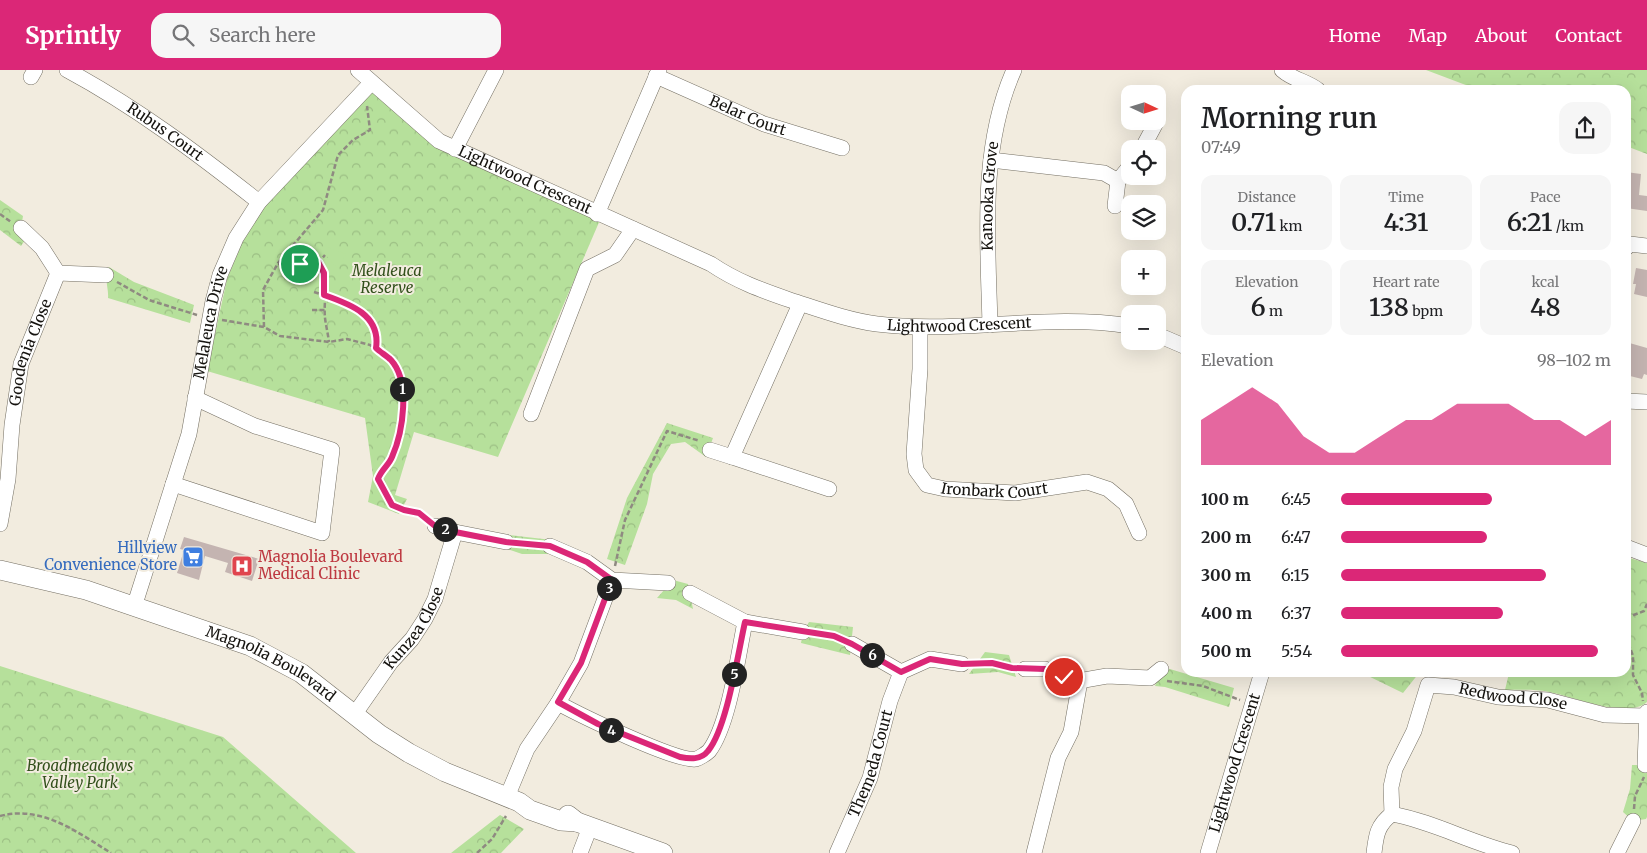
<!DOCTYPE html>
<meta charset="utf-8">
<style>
body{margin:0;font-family:Merriweather,serif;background:#f6f6f6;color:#202124;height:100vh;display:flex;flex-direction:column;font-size:19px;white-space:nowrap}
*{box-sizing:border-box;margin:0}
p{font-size:16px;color:#757577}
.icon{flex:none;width:28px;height:28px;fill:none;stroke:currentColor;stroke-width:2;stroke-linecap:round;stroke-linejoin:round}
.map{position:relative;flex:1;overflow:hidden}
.details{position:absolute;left:1181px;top:15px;width:450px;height:592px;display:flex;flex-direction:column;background:#fff;border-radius:15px;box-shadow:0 5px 20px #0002}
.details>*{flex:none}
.needle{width:32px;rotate:94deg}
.buttons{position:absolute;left:1121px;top:15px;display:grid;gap:10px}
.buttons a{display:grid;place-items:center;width:45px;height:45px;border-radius:10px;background:#fff;box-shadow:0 5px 20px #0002;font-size:25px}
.pin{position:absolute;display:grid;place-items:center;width:42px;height:42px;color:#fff;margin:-21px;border:2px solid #fff;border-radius:50%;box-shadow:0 1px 5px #0007}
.km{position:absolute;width:25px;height:25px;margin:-12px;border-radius:50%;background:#222;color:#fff;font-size:14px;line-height:25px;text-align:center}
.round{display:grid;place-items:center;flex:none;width:52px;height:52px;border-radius:15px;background:#f6f6f6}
.head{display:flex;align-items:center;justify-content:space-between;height:85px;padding:0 20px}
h1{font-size:28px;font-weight:600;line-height:38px}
.metrics{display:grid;grid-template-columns:repeat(3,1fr);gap:8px;height:85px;padding:5px 20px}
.metrics div{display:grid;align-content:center;border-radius:12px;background:#f6f6f6;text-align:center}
.metrics b{font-size:25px;font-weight:600}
.metrics small{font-size:14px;font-weight:400}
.metrics p{font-size:14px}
.chart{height:140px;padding:10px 20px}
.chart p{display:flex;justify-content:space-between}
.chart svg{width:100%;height:90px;margin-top:5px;fill:#db2777;opacity:.7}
ul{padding:0 20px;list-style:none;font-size:16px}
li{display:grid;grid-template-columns:80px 60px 1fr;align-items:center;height:38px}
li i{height:12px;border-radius:6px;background:#db2777}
header{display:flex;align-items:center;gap:30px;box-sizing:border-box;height:70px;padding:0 25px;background:#db2777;color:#fff}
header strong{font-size:24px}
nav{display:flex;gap:28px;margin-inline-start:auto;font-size:18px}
.search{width:350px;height:45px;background:#f6f6f6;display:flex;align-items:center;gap:12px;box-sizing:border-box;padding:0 18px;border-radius:15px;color:#757577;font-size:19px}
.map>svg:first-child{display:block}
</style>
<header>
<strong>Sprintly</strong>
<div class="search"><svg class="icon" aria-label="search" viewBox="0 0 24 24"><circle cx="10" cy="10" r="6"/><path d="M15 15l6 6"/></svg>Search here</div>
<nav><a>Home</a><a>Map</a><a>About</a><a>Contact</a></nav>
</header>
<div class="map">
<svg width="1647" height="783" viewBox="0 0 1647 783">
<defs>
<pattern id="park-crowns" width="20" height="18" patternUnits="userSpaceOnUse" patternTransform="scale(1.25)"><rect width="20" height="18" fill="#b6e09b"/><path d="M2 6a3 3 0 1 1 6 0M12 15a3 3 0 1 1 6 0" fill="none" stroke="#9cbf84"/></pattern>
</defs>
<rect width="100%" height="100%" fill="#f2ecdf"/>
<path fill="url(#park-crowns)" d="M 1426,0 L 1647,0 L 1647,84 L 1626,76 L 1626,20 L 1479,20 Z
M 371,20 L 435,77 L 600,150 L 498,387 L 414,362 L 395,425 L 407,429 L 399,444 L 368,432 L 373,406 L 365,348 L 207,301 L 227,209 L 242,173 L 264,137 Z
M 0,130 L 23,146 L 21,158 L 25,170 L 21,176 L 0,160 Z
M 109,197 L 134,212 L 194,235 L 190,253 L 108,228 C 109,218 103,206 109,197 Z
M 667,353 L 713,368 L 706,387 L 685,372 L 671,374 L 653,404 L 647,434 L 625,495 L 607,489 L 627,428 Z
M 509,465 L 552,470 L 550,484 L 522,484 L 507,479 L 506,472 Z
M 1626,487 L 1647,493 L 1647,632 C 1627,650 1572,626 1549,622 C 1535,619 1520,620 1505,620 L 1509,603 L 1626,602 Z
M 673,510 L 688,514 L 693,539 L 676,530 L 657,528 Z
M 809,552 L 853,557 L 850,585 L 801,573 L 803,562 Z
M 985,582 L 1009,585 L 1016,607 L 998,602 L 969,604 Z
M 0,596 L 223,667 L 356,783 L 0,783 Z
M 1163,597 L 1234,618 L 1229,637 L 1165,617 L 1155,616 Z
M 1362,603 L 1419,603 L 1403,623 Z
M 1632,695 L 1647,695 L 1647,747 L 1646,749 L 1633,751 L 1623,742 L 1630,719 Z
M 500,745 L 524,759 L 501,783 L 451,783 Z"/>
<path fill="#b6e09b" d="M 327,177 L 346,184 L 338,199 L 324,183 Z"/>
<path fill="#c4b4b1" d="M 1626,102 L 1641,104 L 1639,125 L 1647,126 L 1647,141 L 1626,138 Z
M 1636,198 L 1647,200 L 1647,227 L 1634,224 L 1636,214 L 1633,214 Z
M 1626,272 L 1647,278 L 1647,305 L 1644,304 L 1642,309 L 1626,305 Z
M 184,467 L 259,489 L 252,511 L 225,502 L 228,493 L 205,486 L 199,510 L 177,503 L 184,480 L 180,479 Z"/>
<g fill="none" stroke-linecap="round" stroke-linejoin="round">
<g stroke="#746f63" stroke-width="16">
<g id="minor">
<path id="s1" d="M 67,0 C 136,37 198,84 259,132"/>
<path id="s2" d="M 358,0 L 439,71 L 711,194 C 736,211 761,220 790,230 C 818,239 847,250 877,254 C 961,264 1047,243 1130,256"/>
<path d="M 1282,0 C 1293,10 1307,11 1318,20"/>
<path id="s3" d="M 656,6 L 764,54 L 842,78"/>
<path d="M 31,7 L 35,0"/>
<path d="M 455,79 L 496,0"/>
<path d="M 1142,79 L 1157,51"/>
<path d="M 991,90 L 1104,103 L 1118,111 L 1130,96"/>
<path d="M 1115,136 L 1118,111"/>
<path d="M 597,144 L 659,0"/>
<path d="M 21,158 L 42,178 L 58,203 L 106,205"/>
<path d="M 1626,178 L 1630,174 L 1647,176"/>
<path d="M 800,234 L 732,387 L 829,419"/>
<path id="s4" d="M 990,255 C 988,171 979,79 1014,0"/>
<path id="s5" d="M 920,257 L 920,299 L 914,384 L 916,400 L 927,415 L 945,419 L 1015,423 L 1087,412 L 1108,419 L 1126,434 L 1139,463"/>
<path d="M 1158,265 L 1186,277"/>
<path d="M 1626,331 L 1647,332"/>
<path d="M 531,344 L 587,199 L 615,185 L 633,159"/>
<path d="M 710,380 L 732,387"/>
<path d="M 173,414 L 322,463 L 332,380 L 255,356 L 195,328"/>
<path id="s6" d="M 0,454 L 8,409 L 12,355 L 21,294 L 58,203"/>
<path d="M 435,456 L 455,462 L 506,472"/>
<path d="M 550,476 L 587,492 L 612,510 L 668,513"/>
<path d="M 1626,477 L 1647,485"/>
<path d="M 690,523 L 745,552 L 803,562"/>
<path id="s7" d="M 134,537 L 189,364 L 213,231 L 220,205 L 236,168 L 259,132 L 371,13"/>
<path d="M 852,574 L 901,602 L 930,589 L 962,594"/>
<path d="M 1025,599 L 1045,599 L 1073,612 L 1107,606 L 1150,608 L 1161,599"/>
<path d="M 558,633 C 578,644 678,693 696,689 C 699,688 706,684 709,681 C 729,655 738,586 745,552"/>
<path id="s8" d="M 354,645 L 391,592 L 412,569 L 425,549 L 435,529 L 455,462"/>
<path d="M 1645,695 L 1647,642"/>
<path d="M 507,727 L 527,679 L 558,633 L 581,593 L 612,510"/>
<path id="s9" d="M 1392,744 L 1391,717 L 1395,699 L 1414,661 L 1428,615 L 1454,617 L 1498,627 L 1548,630 L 1605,645 L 1645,646"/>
<path d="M 580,783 L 590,757"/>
<path id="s10" d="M 837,783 L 870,708 L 890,631 L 901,602"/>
<path d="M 1034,783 L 1058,688 L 1071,662 L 1080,611"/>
<path id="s11" d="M 1208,783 L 1262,602"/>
<path d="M 1374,783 C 1376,766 1377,755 1392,744 C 1434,752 1471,773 1512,783"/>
<path d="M 1617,783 L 1633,751"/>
</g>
</g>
<g stroke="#746f63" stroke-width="20">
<g id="tertiary">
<path id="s12" d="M 0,500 L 86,520 L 250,576 L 301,603 L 379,664 L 409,683 L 445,702 L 519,732 L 530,740 L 561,751 L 577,752"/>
<path d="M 568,745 L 577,752 L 663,783"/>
</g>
</g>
<path stroke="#8f8a81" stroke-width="2.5" stroke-dasharray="5 2.5" stroke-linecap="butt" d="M 0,144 L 11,152
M 318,193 L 325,185
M 278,194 L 291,195 L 316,191 C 331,204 323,230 325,248 C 326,256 328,264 329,272
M 117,212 L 149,230 L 197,245
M 314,222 L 354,235 C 367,246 378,261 375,278
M 312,240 L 325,240
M 222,250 L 264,257 L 280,266 L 329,272 L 347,269 L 370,275 L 391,290 L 401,307 L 402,359 L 392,388 L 381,400 L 378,409 C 384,423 388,435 403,440 C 413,443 418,442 426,448
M 264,257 L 263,220 L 278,193 L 323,140 L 338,85 L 353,70 L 370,60 L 367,36
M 520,472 L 537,474
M 615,496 L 625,450 L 667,361 L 700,371
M 1626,548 L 1644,541 L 1647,534
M 815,564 L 842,569
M 1626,566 L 1633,586 L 1633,605 L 1642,623 L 1643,631
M 975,593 L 992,593 L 1012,597
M 1167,611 L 1203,616 L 1240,630
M 1634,739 L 1635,726 L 1644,707
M 0,746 C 42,735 77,762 111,783
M 477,783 L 492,769 L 506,746"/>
<use href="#minor" stroke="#fff" stroke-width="15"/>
<use href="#tertiary" stroke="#fff" stroke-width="19"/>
</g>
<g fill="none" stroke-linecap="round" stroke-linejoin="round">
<g stroke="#fff" stroke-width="10">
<path id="route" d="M 300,194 L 318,192 L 324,203 L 324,225 C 350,234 381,245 376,278 C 380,282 387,286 391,290 C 411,312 403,362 392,387 C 389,395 381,400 378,409 L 392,435 L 404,440 L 419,443 L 435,456 L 455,462 L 506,472 L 550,476 L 587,492 L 612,510 L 581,593 L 558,632 L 598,654 L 680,687 C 690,689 701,690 708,681 C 727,658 738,583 745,552 L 834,566 L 852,574 L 901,602 L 930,589 L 962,594 L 992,593 L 1012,598 L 1045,599 L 1064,607"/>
</g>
<use href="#route" stroke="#db2777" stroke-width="6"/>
</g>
<defs>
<g id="supermarket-square" transform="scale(1.125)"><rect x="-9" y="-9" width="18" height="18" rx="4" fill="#3f7fe0" stroke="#f2ecdf"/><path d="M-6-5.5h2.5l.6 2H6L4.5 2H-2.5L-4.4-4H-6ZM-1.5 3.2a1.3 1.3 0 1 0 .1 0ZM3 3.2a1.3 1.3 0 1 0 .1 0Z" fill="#fff"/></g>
<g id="hospital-square" transform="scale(1.125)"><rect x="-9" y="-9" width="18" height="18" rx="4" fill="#e0444e" stroke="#f2ecdf"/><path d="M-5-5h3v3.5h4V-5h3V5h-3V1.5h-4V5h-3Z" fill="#fff"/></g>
</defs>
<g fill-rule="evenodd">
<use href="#supermarket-square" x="193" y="487"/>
<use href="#hospital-square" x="242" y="496"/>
</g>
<g text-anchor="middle" stroke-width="4" stroke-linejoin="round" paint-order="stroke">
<g font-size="15" fill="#15130f" stroke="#f2ecdf">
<text dy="5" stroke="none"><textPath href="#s3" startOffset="100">Belar Court</textPath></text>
<text dy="5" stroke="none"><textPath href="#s1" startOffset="116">Rubus Court</textPath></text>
<text dy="5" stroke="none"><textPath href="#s2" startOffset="202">Lightwood Crescent</textPath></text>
<text dy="5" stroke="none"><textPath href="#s4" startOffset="129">Kanooka Grove</textPath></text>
<text dy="5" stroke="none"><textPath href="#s7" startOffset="295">Melaleuca Drive</textPath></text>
<text dy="5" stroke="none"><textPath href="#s2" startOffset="666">Lightwood Crescent</textPath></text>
<text dy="5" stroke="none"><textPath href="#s6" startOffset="175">Goodenia Close</textPath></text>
<text dy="5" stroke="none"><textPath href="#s5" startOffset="230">Ironbark Court</textPath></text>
<text dy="5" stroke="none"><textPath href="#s8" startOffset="106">Kunzea Close</textPath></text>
<text dy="5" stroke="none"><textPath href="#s12" startOffset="288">Magnolia Boulevard</textPath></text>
<text dy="5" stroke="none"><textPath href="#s9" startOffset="222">Redwood Close</textPath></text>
<text dy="5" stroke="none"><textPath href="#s10" startOffset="96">Themeda Court</textPath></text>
<text dy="5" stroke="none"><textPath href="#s11" startOffset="94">Lightwood Crescent</textPath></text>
</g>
<g font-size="15" font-style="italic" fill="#32501b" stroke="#f2ecdf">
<text x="387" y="206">Melaleuca<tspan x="387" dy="17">Reserve</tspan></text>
<text x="80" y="701">Broadmeadows<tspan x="80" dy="17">Valley Park</tspan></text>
</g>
<g font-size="15" fill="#366cbe" stroke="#f2ecdf" text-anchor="end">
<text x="177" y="483">Hillview<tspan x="177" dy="17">Convenience Store</tspan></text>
</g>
<g font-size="15" fill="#be3a42" stroke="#f2ecdf" text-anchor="start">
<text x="258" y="492">Magnolia Boulevard<tspan x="258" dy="17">Medical Clinic</tspan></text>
</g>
</g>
</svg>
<div class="buttons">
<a><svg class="needle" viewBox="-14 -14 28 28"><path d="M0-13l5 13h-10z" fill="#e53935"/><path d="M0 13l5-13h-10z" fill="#757577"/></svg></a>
<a><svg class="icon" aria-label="locate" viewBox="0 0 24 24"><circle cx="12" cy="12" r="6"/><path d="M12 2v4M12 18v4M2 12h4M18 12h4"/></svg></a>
<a><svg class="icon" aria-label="layers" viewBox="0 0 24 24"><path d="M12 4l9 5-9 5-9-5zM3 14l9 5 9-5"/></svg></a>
<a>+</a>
<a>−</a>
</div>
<div class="pin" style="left:300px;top:194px;background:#1e9e55"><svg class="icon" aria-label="arrive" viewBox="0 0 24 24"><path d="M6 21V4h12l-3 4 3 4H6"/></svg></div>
<div class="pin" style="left:1064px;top:607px;background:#d93025"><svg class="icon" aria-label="check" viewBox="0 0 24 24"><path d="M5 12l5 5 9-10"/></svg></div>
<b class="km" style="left:402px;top:319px">1</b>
<b class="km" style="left:445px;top:459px">2</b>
<b class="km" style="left:609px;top:518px">3</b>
<b class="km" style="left:611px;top:660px">4</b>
<b class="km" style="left:734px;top:604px">5</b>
<b class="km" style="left:872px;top:585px">6</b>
<section class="details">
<div class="head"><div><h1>Morning run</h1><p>07:49</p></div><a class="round"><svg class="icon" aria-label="share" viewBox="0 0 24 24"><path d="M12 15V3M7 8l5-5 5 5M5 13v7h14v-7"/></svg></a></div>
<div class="metrics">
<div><p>Distance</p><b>0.71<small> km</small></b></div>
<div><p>Time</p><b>4:31</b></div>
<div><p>Pace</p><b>6:21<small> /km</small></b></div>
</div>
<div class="metrics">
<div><p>Elevation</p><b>6<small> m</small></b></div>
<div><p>Heart rate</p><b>138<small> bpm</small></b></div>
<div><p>kcal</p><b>48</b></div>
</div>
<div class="chart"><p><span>Elevation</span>98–102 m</p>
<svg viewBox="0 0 160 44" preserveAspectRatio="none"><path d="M0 44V22L10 14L20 6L30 14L40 30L50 38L60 38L70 30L80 22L90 22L100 14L110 14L120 14L130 22L140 22L150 30L160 22V44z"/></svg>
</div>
<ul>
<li><b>100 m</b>6:45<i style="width:56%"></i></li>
<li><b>200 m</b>6:47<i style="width:54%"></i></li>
<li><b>300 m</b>6:15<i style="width:76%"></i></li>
<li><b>400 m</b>6:37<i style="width:60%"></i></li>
<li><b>500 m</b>5:54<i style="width:95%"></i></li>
</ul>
</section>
</div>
